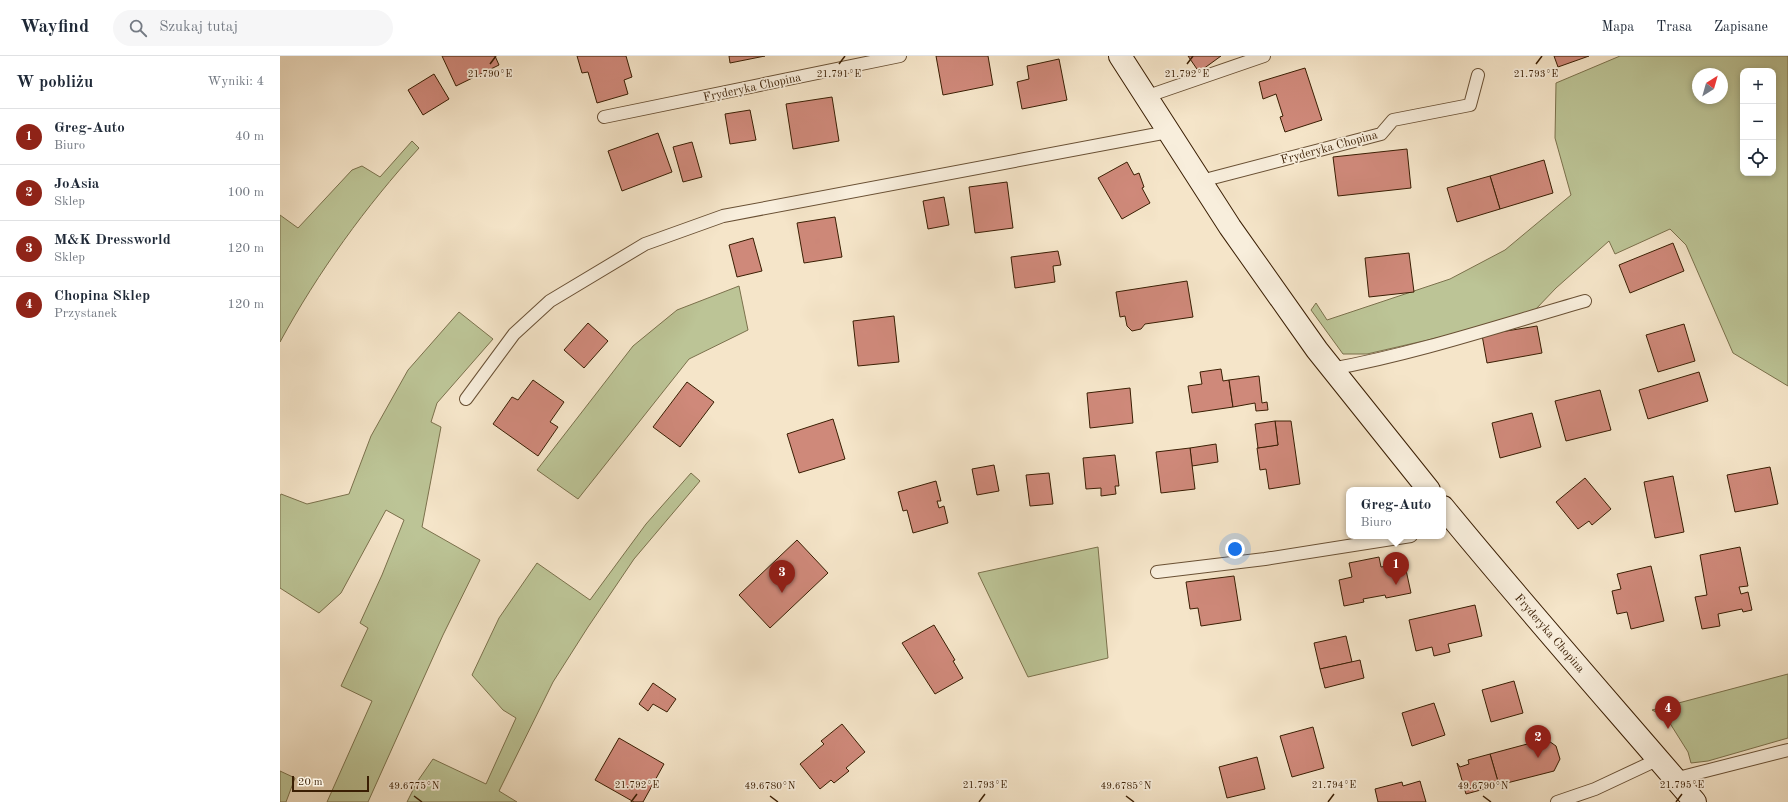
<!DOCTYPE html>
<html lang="pl">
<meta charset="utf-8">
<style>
:root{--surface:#fff;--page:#f6f6f7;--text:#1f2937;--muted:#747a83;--line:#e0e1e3;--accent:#8f2418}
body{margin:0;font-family:"Old Standard TT",serif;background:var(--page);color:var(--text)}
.controls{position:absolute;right:12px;top:12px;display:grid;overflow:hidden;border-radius:8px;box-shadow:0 2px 6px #0003}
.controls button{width:36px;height:36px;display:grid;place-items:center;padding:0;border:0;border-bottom:1px solid var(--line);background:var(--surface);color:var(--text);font:20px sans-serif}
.compass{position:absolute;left:1412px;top:12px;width:36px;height:36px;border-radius:50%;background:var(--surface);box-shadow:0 2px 6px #0003;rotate:37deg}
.scale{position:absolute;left:12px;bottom:10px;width:77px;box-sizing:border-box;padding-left:4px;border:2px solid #3a1e03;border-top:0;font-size:11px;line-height:14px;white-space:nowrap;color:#3a1e03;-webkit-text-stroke:3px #f8eedc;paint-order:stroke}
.you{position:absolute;left:955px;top:493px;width:14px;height:14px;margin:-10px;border:3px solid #fff;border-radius:50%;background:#1a73e8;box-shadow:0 0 0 6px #1a73e833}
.badge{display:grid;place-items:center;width:26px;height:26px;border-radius:50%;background:var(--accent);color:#fff;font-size:13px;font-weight:700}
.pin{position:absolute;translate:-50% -33px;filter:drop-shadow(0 1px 2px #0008)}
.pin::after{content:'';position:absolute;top:21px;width:14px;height:12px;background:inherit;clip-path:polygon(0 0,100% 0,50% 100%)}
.popup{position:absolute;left:1066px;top:431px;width:100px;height:52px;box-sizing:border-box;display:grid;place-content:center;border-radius:8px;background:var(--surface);filter:drop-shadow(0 1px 3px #0005);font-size:13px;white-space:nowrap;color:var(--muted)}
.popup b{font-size:15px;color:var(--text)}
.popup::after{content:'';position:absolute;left:50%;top:100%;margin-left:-8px;border:8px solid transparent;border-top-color:var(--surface)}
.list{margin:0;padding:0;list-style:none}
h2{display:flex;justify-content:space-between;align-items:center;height:52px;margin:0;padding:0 16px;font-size:17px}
h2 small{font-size:13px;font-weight:400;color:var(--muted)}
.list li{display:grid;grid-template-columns:26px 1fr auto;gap:12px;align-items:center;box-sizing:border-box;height:56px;padding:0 16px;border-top:1px solid var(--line)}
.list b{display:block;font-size:15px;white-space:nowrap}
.list p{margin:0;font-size:13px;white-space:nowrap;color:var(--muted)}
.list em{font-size:13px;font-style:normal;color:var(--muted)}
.icon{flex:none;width:22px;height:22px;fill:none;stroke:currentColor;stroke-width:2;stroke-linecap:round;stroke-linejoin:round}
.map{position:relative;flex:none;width:1508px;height:746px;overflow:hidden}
header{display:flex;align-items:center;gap:24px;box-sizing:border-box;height:56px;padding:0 20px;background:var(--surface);border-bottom:1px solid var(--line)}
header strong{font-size:19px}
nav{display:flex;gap:22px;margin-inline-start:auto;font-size:14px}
.search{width:280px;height:36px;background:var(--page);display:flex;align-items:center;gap:10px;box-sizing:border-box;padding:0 14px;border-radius:22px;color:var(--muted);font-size:15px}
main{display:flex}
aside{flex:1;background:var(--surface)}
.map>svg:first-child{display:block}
.green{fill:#bcc496;stroke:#7b714c;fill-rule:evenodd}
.building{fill:#cf897a;stroke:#3a1e03}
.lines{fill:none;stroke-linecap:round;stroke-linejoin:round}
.lane-casing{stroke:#695034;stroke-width:14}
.secondary-casing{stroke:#3a1e03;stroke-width:24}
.lane{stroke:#f8eedc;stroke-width:12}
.secondary{stroke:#f8eedc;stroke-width:22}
.ticks{fill:none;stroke:#3a1e03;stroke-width:1.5}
.labels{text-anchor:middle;stroke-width:3.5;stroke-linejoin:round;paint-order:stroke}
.street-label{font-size:12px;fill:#3a1e03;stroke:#f8eedc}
.ticks-label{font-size:10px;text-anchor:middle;fill:#3a1e03;stroke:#f8eedc;stroke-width:3.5;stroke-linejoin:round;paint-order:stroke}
</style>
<header>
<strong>Wayfind</strong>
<div class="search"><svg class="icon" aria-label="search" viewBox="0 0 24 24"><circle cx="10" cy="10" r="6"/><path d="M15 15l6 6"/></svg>Szukaj tutaj</div>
<nav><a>Mapa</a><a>Trasa</a><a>Zapisane</a></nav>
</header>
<main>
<aside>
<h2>W pobliżu<small>Wyniki: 4</small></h2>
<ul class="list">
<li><span class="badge">1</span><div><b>Greg-Auto</b><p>Biuro</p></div><em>40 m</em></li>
<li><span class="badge">2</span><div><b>JoAsia</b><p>Sklep</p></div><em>100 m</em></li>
<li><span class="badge">3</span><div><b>M&amp;K Dressworld</b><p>Sklep</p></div><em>120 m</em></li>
<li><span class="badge">4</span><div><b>Chopina Sklep</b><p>Przystanek</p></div><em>120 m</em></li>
</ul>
</aside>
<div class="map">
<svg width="1508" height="746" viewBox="0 0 1508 746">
<rect width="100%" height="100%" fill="#f5e5c9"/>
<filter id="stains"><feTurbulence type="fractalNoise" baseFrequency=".005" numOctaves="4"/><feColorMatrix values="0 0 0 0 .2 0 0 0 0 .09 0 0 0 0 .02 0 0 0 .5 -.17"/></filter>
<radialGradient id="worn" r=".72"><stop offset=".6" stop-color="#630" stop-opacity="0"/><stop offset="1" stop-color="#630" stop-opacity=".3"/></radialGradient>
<!-- green -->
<g class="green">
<path d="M1340 0H1508V330L1453 297 1406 189 1390 173 1335 198 1329 185 1276 232 1255 254 1195 273 1087 298H1063L1031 254 1036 247 1047 264 1170 223 1225 194 1291 139 1275 82 1276 27ZM1463 15H1493V117H1463ZM1418 18H1442V42H1418Z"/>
<path d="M132 85 139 92C86 150 38 216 0 286V159L18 172 72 114 82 110 100 121Z"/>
<path d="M459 230 468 274 409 303 298 443 257 414 353 290 397 254Z"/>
<path d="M179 256 213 283 157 347 151 366 161 371 142 471 200 504 163 579 88 746H47L92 645 61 630 88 572 80 567 102 519 124 464 106 454 61 537 39 557 0 532V440L1 438 27 448 69 438 91 380 128 314Z"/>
<path d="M411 417 420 425 354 503 308 571 273 626 219 735 237 746H127L137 726 153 703 206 728 236 662 223 654 192 619 219 562 257 507 310 544 366 468Z"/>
<path d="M818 491 828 602 748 621 698 517Z"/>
<path d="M1508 618V682L1428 705 1411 707 1408 696 1386 661 1372 654Z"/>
<path d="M0 715 15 722 6 746H0Z"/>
</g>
<!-- building -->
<g class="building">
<path d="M162 0H215L219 9 176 30Z"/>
<path d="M297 0H346L352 21 344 24 348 38 317 47 308 16 302 17Z"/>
<path d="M449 0H485L450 7Z"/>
<path d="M656 0H708L713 29 663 39Z"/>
<path d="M908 0H941L919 16Z"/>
<path d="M1274 0H1309L1278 11Z"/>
<path d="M779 3 787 44 742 53 737 26 749 23 747 10Z"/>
<path d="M1025 12 1042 64 1005 76 1000 61 1003 60 996 38 983 43 979 26Z"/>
<path d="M154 18 169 43 143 59 128 34Z"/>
<path d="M552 41 559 85 513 93 506 48Z"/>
<path d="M470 54 476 84 450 88 445 58Z"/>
<path d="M378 77 392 116 342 135 328 95Z"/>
<path d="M412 86 422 121 403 126 393 91Z"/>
<path d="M1127 93 1131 132 1058 140 1053 101Z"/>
<path d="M1264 104 1273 137 1220 153 1210 120Z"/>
<path d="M847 106 854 119 859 117 864 131 862 132 870 147 842 163 818 122Z"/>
<path d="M1210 120 1220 153 1177 166 1167 132Z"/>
<path d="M727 126 733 172 695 177 689 131Z"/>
<path d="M664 141 669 169 648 173 643 145Z"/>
<path d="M555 161 562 201 524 207 517 167Z"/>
<path d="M473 182 482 215 457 221 449 189Z"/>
<path d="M1393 187 1404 215 1350 237 1339 209Z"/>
<path d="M778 195 781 209 773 210 775 226 735 232 731 201Z"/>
<path d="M1129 197 1134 236 1089 241 1085 202Z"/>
<path d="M907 225 913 261 865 268 861 273 852 275 847 270 845 260 840 261 836 236Z"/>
<path d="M614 260 619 306 578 310 573 265Z"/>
<path d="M308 267 328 285 304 312 284 294Z"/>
<path d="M1404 268 1415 305 1378 316 1366 279Z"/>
<path d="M1257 270 1262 297 1207 307 1202 279Z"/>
<path d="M941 313 943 325 949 324 953 351 912 357 908 330 922 328 920 316Z"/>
<path d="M1419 316 1428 345 1368 363 1359 334Z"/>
<path d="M979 320 982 347 987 346 988 354 976 355 975 347 953 351 949 324Z"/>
<path d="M253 324 284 346 270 366 278 371 258 400 213 368 232 341 238 344Z"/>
<path d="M407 326 434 346 400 391 373 371Z"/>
<path d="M850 332 853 367 810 372 807 337Z"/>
<path d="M1320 334 1331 374 1286 385 1275 345Z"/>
<path d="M1252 357 1261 391 1220 402 1212 367Z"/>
<path d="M553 363 565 403 519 417 507 378Z"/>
<path d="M995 365H1011L1020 428 989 433 986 413 980 414 977 392 998 389Z"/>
<path d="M995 365 998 389 978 392 975 368Z"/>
<path d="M936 388 938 406 912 410 910 392Z"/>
<path d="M910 392 915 433 881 437 876 396Z"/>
<path d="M835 399 839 430H835L836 438 821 440V432L806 433 803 402Z"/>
<path d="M714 409 719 435 697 439 692 413Z"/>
<path d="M1490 411 1498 448 1455 456 1447 419Z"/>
<path d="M769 417 773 448 750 450 746 419Z"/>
<path d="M1393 420 1404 476 1375 482 1364 426Z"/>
<path d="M1305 422 1331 453 1312 469 1309 465 1298 473 1276 446Z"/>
<path d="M656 425 661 445H657L659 452 664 450 668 467 633 477 627 454 623 455 618 436Z"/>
<path d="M517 484 548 517 490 572 459 539Z"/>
<path d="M1460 491 1468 530 1459 531 1461 538 1468 536 1472 554 1463 556 1462 553 1438 558 1440 570 1422 573 1415 541 1427 539 1420 499Z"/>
<path d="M1099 501 1101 511 1108 510 1109 518 1126 514 1131 537 1106 542 1105 539 1083 543 1084 546 1064 550 1059 524 1072 521 1069 507Z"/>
<path d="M1371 510 1384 565 1351 573 1347 556 1337 558 1332 535 1341 533 1337 518Z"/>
<path d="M954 520 961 564 921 570 918 552 910 553 906 526Z"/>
<path d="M1195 549 1202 580 1168 588 1170 596 1154 600 1152 591 1136 595 1129 564Z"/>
<path d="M654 569 675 604 673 605 683 622 655 638 622 587Z"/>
<path d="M1066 580 1072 606 1040 613 1034 587Z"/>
<path d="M1080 604 1084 622 1045 632 1040 613Z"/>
<path d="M1234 625 1243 657 1211 666 1202 634Z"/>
<path d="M373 627 396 643 387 656 373 648 368 655 359 648Z"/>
<path d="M1154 647 1165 679 1132 690 1122 657Z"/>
<path d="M562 668 585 696 566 712 569 715 554 727 551 724 540 733 520 708 544 688 541 685Z"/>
<path d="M1033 671 1044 712 1012 721 1000 680Z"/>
<path d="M339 682 384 708 363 746H354L315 724Z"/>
<path d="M1266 683 1276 690 1280 703 1274 715 1219 729 1210 698Z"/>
<path d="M1210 698 1219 729 1186 738 1177 707 1180 711 1189 708 1188 704Z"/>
<path d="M977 701 985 733 947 742 939 711Z"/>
<path d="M1140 725 1146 746H1098L1095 733 1122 726 1123 730Z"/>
</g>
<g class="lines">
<!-- lane casing -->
<g class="lane-casing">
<g id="lane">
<path d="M865 41 984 0"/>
<path d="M324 61 620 0"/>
<path d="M921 125 1101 78 1113 64 1190 49 1198 19"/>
<path d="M1051 313C1138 297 1221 269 1305 245"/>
<path d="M186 343 234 278 270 245 365 188 443 160 888 76"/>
<path d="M877 516 985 503 1131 480"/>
<path d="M1394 723 1508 694"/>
<path d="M1277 746 1315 733 1379 703"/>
</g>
</g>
<!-- secondary casing -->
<g class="secondary-casing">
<g id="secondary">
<path d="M840 0 950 171 1037 294 1149 434"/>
<path d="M1163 451C1245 551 1331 648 1415 746"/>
</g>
</g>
<!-- lane -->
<use href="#lane" class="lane"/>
<!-- secondary -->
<use href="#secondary" class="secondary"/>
</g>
<!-- ticks -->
<path class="ticks" d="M210 8 216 0M559 8 565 0M907 8 913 0M1256 8 1262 0M134 740 142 746M490 740 498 746M846 740 854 746M1203 740 1211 746M351 746 357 738M699 746 705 738M1048 746 1054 738M1396 746 1402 738"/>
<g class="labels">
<!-- street labels -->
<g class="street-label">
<text transform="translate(472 31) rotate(-12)" y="4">Fryderyka Chopina</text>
<text transform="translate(1049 91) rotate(-15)" y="4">Fryderyka Chopina</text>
<text transform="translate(1270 577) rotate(49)" y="4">Fryderyka Chopina</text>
</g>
</g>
<g class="ticks-label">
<text x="210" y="21">21.790°E</text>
<text x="559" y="21">21.791°E</text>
<text x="907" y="21">21.792°E</text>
<text x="1256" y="21">21.793°E</text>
<text x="357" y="732">21.792°E</text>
<text x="705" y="732">21.793°E</text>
<text x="1054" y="732">21.794°E</text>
<text x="1402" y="732">21.795°E</text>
<text x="134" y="733">49.6775°N</text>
<text x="490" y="733">49.6780°N</text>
<text x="846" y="733">49.6785°N</text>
<text x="1203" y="733">49.6790°N</text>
</g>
<rect width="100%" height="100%" filter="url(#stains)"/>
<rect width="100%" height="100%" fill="url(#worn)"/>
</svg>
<div class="controls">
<button>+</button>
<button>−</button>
<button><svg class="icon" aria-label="locate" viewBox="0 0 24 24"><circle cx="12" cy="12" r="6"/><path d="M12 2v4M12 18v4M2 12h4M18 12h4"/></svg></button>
</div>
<svg class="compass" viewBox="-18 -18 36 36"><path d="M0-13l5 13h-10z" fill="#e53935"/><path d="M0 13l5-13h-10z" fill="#747a83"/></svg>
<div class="scale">20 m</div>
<div class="you"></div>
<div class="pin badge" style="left:1116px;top:529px">1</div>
<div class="popup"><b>Greg-Auto</b>Biuro</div>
<div class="pin badge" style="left:1258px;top:702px">2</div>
<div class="pin badge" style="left:502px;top:537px">3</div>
<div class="pin badge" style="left:1388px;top:673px">4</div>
</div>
</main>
